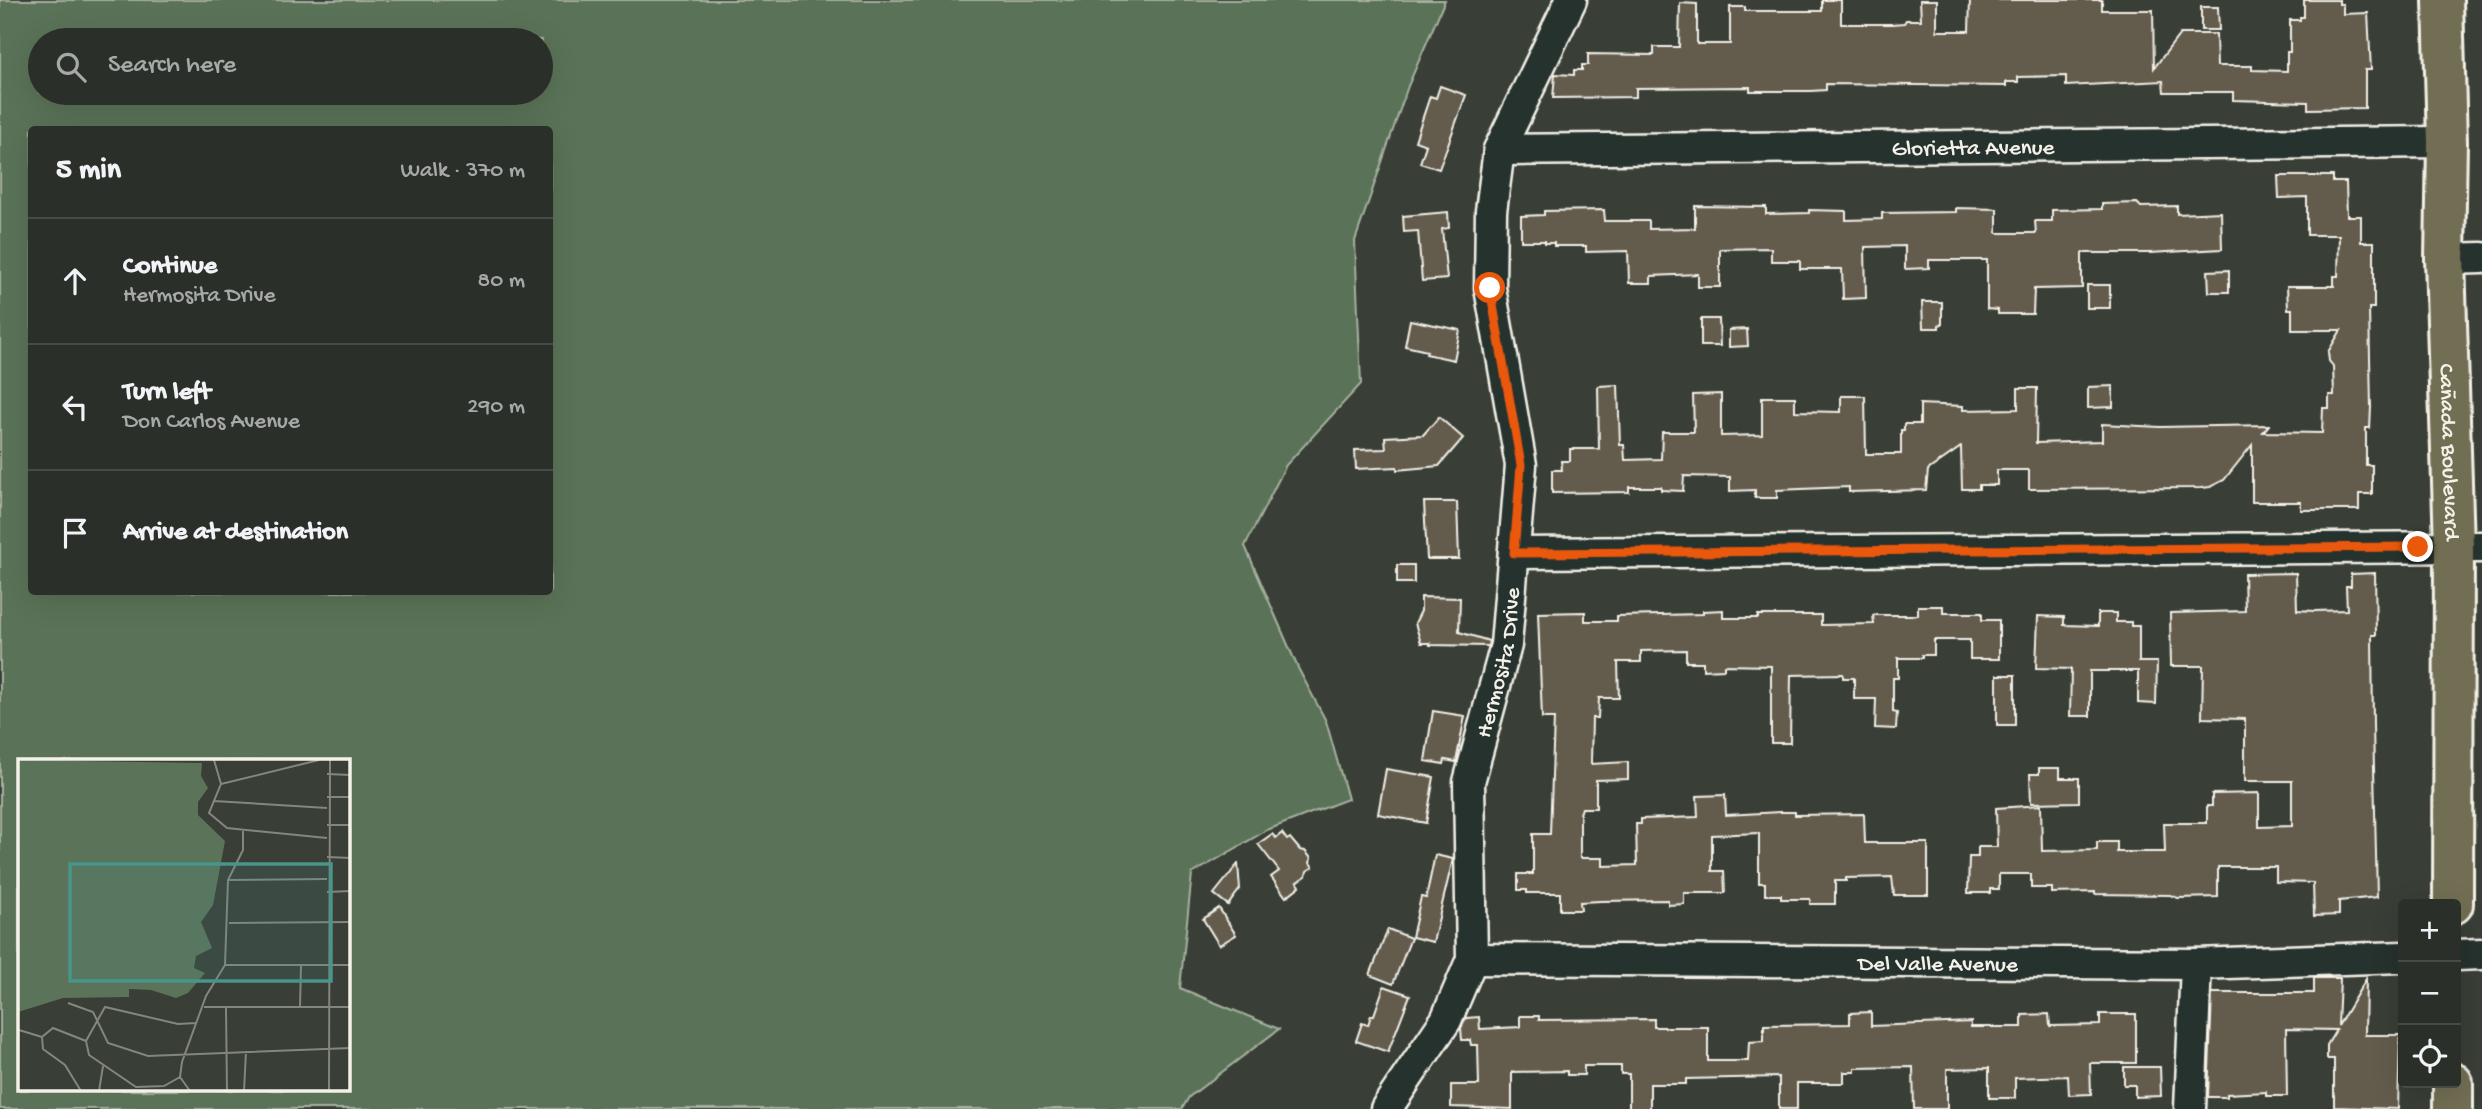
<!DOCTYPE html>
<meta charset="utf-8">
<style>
:root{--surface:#2b2f29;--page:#333731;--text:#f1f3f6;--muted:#a6a9a8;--line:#474a46}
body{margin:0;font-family:"Gochi Hand",sans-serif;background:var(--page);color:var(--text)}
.controls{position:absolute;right:21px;bottom:21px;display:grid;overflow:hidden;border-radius:7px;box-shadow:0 7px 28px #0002}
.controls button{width:63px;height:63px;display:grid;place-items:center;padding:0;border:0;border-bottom:2px solid var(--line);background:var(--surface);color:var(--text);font:35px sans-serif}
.stop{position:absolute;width:21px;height:21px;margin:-16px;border:5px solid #ea580c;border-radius:50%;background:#fff}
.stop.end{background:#ea580c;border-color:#fff;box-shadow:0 2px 7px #0008}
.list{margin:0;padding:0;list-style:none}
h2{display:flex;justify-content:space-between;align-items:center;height:91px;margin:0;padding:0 28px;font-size:30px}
h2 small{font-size:23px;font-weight:400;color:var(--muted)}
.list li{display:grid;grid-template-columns:46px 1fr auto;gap:21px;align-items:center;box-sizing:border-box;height:126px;padding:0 28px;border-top:2px solid var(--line)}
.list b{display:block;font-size:26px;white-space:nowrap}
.list p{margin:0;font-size:23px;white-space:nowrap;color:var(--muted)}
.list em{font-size:23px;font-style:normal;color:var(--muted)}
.icon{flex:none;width:38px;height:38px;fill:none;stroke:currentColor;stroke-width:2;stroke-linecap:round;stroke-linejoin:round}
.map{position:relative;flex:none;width:2482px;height:1109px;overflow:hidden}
.search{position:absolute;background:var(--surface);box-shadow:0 7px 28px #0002;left:28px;top:28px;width:525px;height:77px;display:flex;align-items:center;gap:18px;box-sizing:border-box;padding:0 24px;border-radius:38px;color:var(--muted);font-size:26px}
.panel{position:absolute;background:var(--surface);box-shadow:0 7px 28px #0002;left:28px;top:126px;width:525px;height:469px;border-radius:7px}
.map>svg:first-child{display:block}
.green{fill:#5a7359;stroke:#a7b2a0;stroke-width:2;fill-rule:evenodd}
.building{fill:#645c4d;stroke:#f4f1e8;stroke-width:2}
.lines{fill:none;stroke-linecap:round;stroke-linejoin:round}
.minor-casing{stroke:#f4f1e8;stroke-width:35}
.major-casing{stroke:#f4f1e8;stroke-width:44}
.minor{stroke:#26332d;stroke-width:30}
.major{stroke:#726e52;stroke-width:38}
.route{stroke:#ea580c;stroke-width:9}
.labels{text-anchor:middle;stroke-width:5;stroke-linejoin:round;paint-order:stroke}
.street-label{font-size:23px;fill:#f4f1e8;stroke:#26332d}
.inset-road{fill:none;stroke:#84867e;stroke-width:2}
.view{fill:#48958c;fill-opacity:0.15;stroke:#48958c;stroke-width:3.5}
.inset-edge{fill:none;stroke:#f4f1e8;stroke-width:3.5}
</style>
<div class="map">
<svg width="2482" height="1109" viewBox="0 0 2482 1109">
<rect width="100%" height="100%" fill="#393f37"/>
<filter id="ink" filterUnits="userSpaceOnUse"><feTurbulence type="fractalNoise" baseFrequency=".0143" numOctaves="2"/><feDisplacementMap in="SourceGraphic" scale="14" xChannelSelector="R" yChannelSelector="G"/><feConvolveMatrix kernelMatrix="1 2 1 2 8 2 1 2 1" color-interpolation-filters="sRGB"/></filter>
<g filter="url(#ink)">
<!-- green -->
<path class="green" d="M0 0H1445L1408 86 1355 241 1361 384 1286 465 1245 546 1298 668 1326 721 1348 799 1267 830 1192 874 1180 988 1279 1029 1189 1097 1182 1109H0ZM40 40H541V93H40ZM32 130H550V592H32ZM19 761H348V1090H19Z"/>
<!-- building -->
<g class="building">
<path d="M1822 0H1841V24H1892L1904 23 1906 20H1921L1920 0H1937V31H1969L1970 0H2102V10H2153L2154 68 2180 34H2216L2217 66H2252V70L2287 71V52H2290V20H2300V17H2304V0H2339V4H2343V14L2368 13 2371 70H2365V108L2308 109V102L2233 100V92H2164L2163 81 2066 86V76L2018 77V82H2006V86L1826 84V90L1811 91H1750V87L1636 88V97L1553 98 1555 74 1574 75V70H1582V65H1588V54L1654 55V47H1679L1680 3 1697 4V44H1730V7H1745V11H1822Z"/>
<path d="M2201 7H2218L2219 30H2201Z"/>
<path d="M1440 86 1466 95 1439 169 1420 163 1426 145 1415 141 1430 96 1436 98Z"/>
<path d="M2278 176H2333V182H2346L2347 216H2361V242H2374V308H2369L2371 407 2370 428H2366V465H2372V494H2359V510H2301V502H2252V445L2224 480 2210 487 2202 488 2029 489V470H1997V485H1979V489H1962L1961 447 1928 470 1926 490 1849 492V487L1777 490V498H1755V490L1730 491V477L1684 476 1683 491 1661 490V487H1629V492L1552 493V470H1562L1561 461H1570V449H1599L1598 386 1618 385 1620 445H1624L1625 460 1661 459 1662 432H1694L1693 395 1721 394V436L1762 435V397H1795V411L1841 412V396H1865L1866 454H1901V430H1904V424H1920V404L1963 406V410L2018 409V388H2037L2036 443 2102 441V424L2160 427 2269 425 2263 432 2322 433 2323 408H2329V395H2334L2333 366 2329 361 2328 352 2341 330H2292V309H2288L2287 286H2334V276H2338L2339 235H2307V197L2279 198Z"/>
<path d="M2137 203 2141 207 2177 206V214L2221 212 2222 249 2149 253H2082V288L2034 289 2033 314H1998V310L1987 309V260H1929V268L1905 269V246L1865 247 1866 298 1843 299 1842 269H1800V261H1771V248L1720 249V287H1698V274L1651 276V283H1629L1628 251 1586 252V246H1554V243H1545V241H1521V216L1544 215V211L1604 210 1605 221H1649V229L1695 228V206L1766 207V214L1809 213V210L1846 211V220L1882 219V213L1956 212V208L1997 209V233H2036L2035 221H2052V210L2102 209V204Z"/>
<path d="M1448 212 1449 228 1442 229 1447 279 1422 281 1418 231 1404 232 1403 216Z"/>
<path d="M2229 270V292H2209L2208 271Z"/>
<rect x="2087" y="285" width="23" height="23"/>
<path d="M1922 302H1942V324L1939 325V328H1923Z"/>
<path d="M1701 319H1719L1720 346H1701Z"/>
<path d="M1410 320 1460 330 1454 360 1426 354 1427 351 1405 346Z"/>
<path d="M1747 329 1748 346 1729 347V330Z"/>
<path d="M2113 386V407L2088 408V387Z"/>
<path d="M1439 417 1463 438 1439 466 1397 470V467L1356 469 1355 450 1386 449 1385 437 1423 435Z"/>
<path d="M1424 502H1457L1459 559H1427Z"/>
<rect x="1397" y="565" width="17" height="18"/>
<path d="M2296 573 2297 610 2315 611 2347 610 2346 586H2351V574L2375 573 2376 635H2372L2373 725 2377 897 2339 901V915L2314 916 2313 883 2276 882V867H2218V897L2178 898 2170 895 2095 894V892L2052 893V888H2031V874H1999V889H1990V893H1968L1969 857H1978V847H1997L1996 808 2041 805 2042 851 2097 850V842H2117V852H2165L2164 823H2207V806H2212V794L2259 793V827L2292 826V781H2245V719L2202 718 2203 666H2171L2170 613 2245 611 2244 574Z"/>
<path d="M1421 597 1460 598 1459 632 1489 641 1488 646 1430 645V643H1421L1415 623 1421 611Z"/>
<path d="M1918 606H1943V613H1982V620H1999V659H1970V640H1934V655H1922V658H1898V678H1893V712L1897 713 1896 729 1875 728 1876 699H1854V678H1843V674L1791 675 1790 743H1771V666L1724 665V669L1703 670V662H1686V650L1641 651V662H1618L1619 698H1599L1598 718H1592L1591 764 1628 762V779L1596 780V808H1582L1580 814V858H1603V866L1637 865 1636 824H1641V819L1698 817 1697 796 1725 795 1726 815 1780 812H1795V815L1864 814 1865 843H1928V895H1894L1892 877 1846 878V881H1835V904H1810V899H1781V895H1765V883H1759V833L1712 835V871H1724L1725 893H1684V904L1668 905V900L1601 901 1580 902 1581 910H1560V893H1527V890H1518V874H1533V834H1550L1554 718H1542L1538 613 1585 612V621H1617V616L1703 614V611L1723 610V618H1758V615H1821V625L1874 624 1873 615H1918Z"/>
<path d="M2098 613H2116V622H2131V626H2139V662H2157L2156 704 2138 703V671H2090V716H2070L2071 669 2036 668 2038 616 2064 617V625L2098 626Z"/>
<rect x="1997" y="675" width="18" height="50"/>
<path d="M1433 711 1465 716 1456 762 1445 760 1444 764 1425 761Z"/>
<path d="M2039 768H2060V778H2079V802L2031 803 2030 774H2039Z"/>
<path d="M1386 769 1434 777 1426 823 1378 814Z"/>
<path d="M1282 833 1287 840 1290 838 1300 850 1305 851 1311 858 1310 863 1313 867 1307 871 1306 876 1297 882 1300 886 1286 897 1271 877 1279 871 1258 844 1272 834 1276 838Z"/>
<path d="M1435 855 1453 859 1433 942 1412 937 1421 897 1426 898Z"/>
<path d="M1238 864 1240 889 1228 905 1214 894Z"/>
<path d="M1219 908 1236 935 1219 945 1203 919Z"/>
<path d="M1388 929 1411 938 1393 984 1370 975Z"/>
<path d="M2314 978H2340L2338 1026 2366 979 2365 1035H2400L2398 1109 2334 1107V1059H2327V1045L2336 1030 2286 1029 2287 1096H2266V1092L2227 1094V1097H2208L2212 993H2314Z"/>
<path d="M1384 986 1410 995 1388 1052 1356 1041 1362 1023 1368 1025 1371 1015H1374Z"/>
<path d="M1871 1012V1026L1971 1022V1027H2022V1015L2049 1014 2050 1026 2100 1025V1014H2136V1063H2090L2091 1094 2069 1095 2068 1076 2015 1078V1098H1989V1068L1947 1069V1109H1914L1913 1067 1855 1068V1072H1844V1083H1797V1109H1779V1077L1686 1079V1084H1650V1109H1629V1074H1621V1066H1584V1075H1567V1071L1512 1072V1109L1451 1107V1085H1479L1478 1045H1471L1470 1040H1462L1461 1028 1466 1018 1479 1017 1480 1029 1520 1027V1016H1539V1020L1654 1019V1027H1708V1061H1748L1749 1042 1764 1041V1025L1850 1024V1013Z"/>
<path d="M2124 1067H2160L2161 1096 2135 1097V1085H2124Z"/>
</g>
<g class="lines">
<!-- minor casing -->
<g class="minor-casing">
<g id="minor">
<path id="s1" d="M1499 150 2447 142"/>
<path d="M2445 259 2482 258"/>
<path d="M1514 553 2482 547"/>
<path d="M2456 955 2482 954"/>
<path id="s2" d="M1472 959 2196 964 2403 957"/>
<path id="s3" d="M1386 1109 1446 1020 1472 959 1469 782 1506 645 1521 465 1490 288 1491 211 1499 150 1571 0"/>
<path d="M2190 1109 2196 964"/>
</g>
</g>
<!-- major casing -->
<g class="major-casing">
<g id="major">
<path id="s4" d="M2443 0 2447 142 2445 259 2454 546 2453 904"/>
<path d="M2453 1083V1109"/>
</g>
</g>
<!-- minor -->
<use href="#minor" class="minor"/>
<!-- major -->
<use href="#major" class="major"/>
</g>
</g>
<g class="lines" filter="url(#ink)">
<!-- route -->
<path class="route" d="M1490 288 1521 465 1514 553 2418 547"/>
</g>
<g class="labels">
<!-- street labels -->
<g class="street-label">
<text dy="8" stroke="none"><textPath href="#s1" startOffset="474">Glorietta Avenue</textPath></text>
<text dy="8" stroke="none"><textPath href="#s4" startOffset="452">Cañada Boulevard</textPath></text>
<text dy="8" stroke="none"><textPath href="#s3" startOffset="474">Hermosita Drive</textPath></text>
<text dy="8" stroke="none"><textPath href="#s2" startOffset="466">Del Valle Avenue</textPath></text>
</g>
</g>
<!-- overview -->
<g transform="translate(18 759)">
<rect width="332" height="332" fill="#393f37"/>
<path d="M0 1 184 4 183 17 190 29 180 43V56L207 82 195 146 183 163 194 189 178 197 176 209 187 214 170 234 158 239 133 231 111 230V238L45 239 0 253Z" fill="#5a7359"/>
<path class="inset-road" d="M196 1 203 25 191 54 209 69 309 79M309 15 333 16M203 25 301 1M309 38H333M196 42 309 49M309 66H333M309 98 333 99M210 121 309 120M309 133 333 132M211 164 333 163M207 206H333M50 244 75 253 90 284 130 297 333 289M186 248H333M282 248 283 207M208 249 209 332M1 271 24 278M162 318 146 327 118 328 71 296 68 282 87 248 160 265 178 264M63 332 47 306 25 290 24 278 35 269 68 282M81 332 85 307M172 332 162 318 164 303 188 237 207 206 210 121 225 91V72M226 332 228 292M311 332 312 1"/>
<path class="view" d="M52 105H313V222H52Z"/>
<rect width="332" height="332" class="inset-edge"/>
</g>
</svg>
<div class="controls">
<button>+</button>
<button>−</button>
<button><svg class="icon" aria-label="locate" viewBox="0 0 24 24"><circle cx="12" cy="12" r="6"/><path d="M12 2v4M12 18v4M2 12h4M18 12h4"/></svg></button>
</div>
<div class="stop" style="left:1490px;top:288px"></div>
<div class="stop end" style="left:2418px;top:547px"></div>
<div class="search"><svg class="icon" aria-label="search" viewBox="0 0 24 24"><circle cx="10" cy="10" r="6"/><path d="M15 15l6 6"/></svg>Search here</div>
<section class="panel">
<h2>5 min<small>Walk · 370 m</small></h2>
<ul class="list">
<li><svg class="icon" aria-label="ahead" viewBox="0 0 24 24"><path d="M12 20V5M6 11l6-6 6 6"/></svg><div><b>Continue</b><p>Hermosita Drive</p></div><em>80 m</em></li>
<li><svg class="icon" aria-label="left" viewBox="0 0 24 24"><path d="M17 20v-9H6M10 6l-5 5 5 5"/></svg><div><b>Turn left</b><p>Don Carlos Avenue</p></div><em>290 m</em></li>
<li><svg class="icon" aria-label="arrive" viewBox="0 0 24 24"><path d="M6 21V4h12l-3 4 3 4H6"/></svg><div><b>Arrive at destination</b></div></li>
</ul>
</section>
</div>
